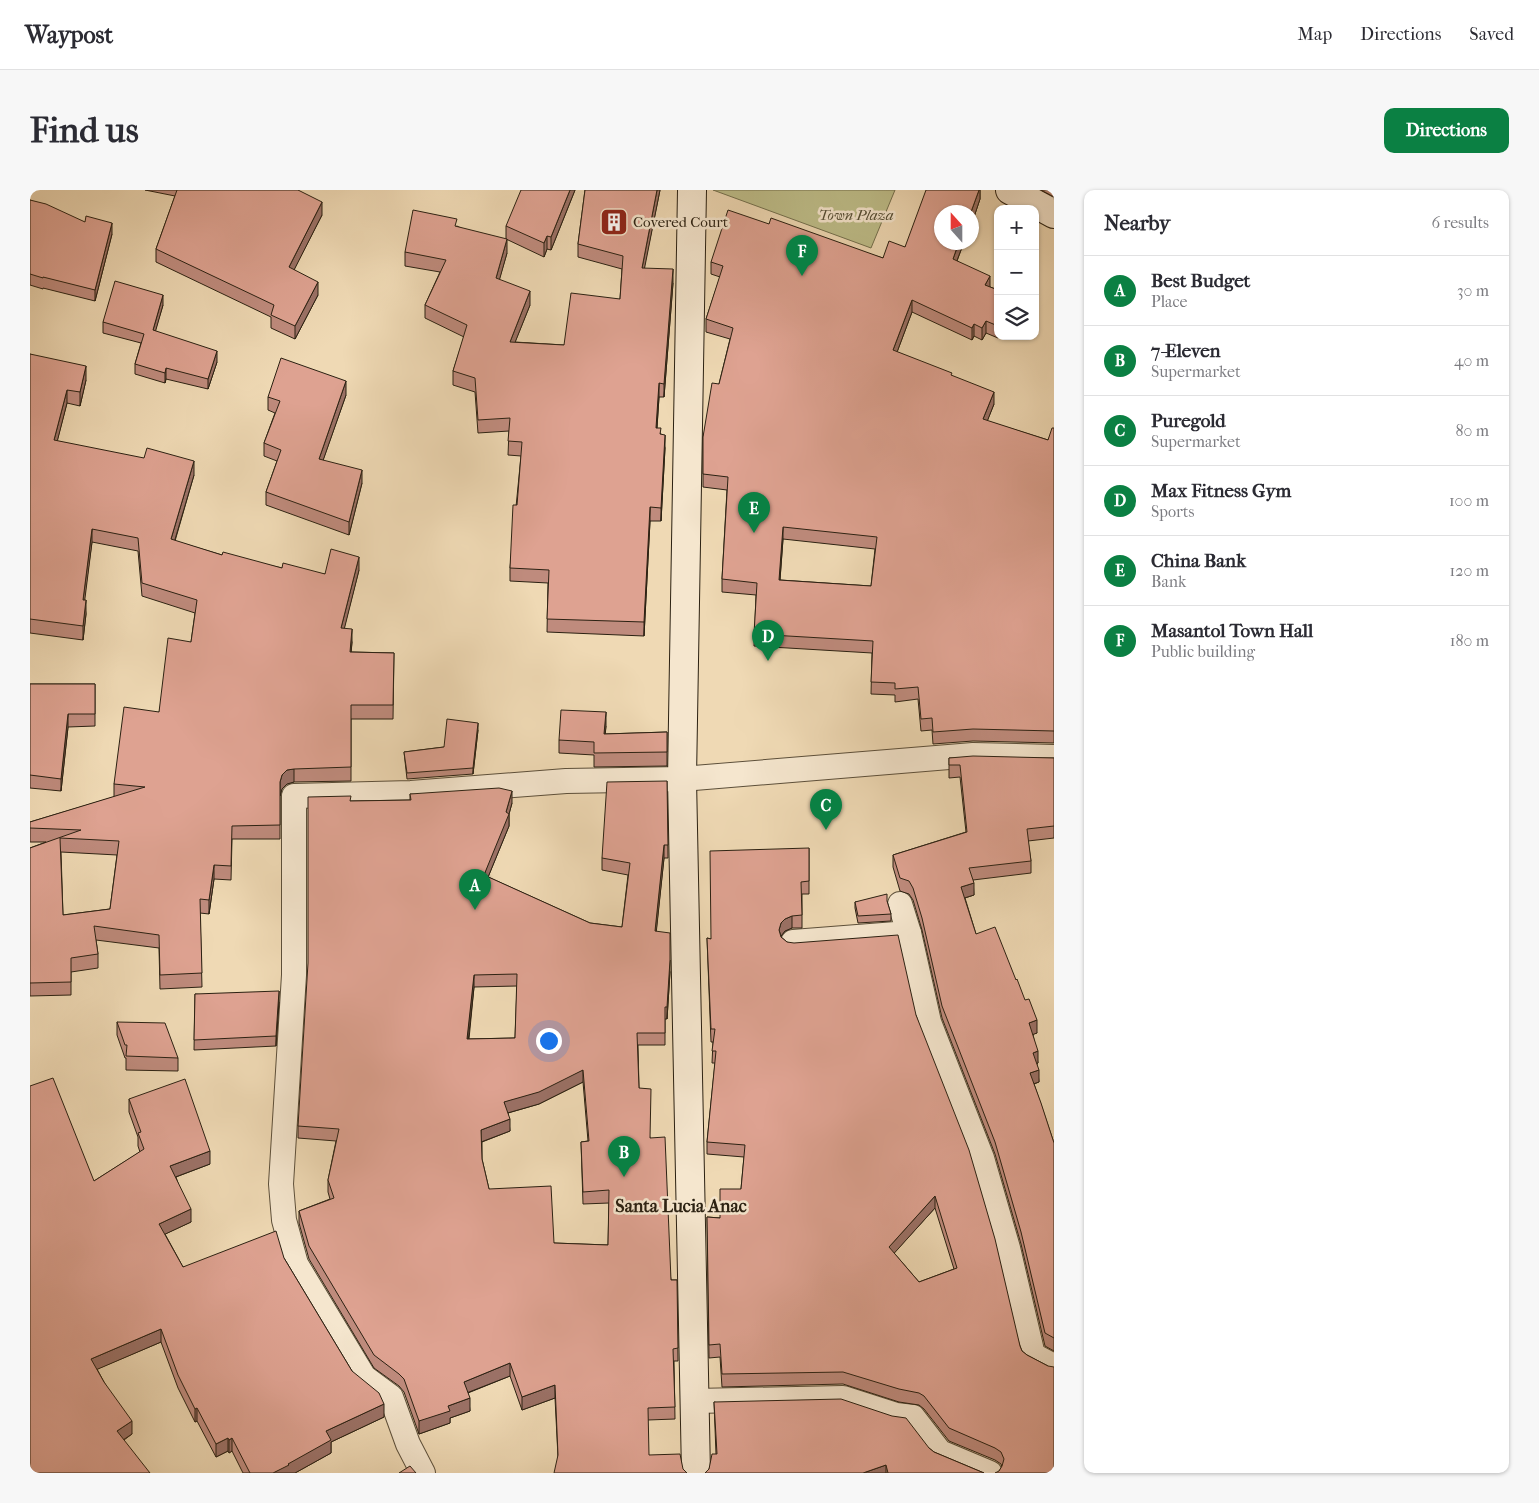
<!DOCTYPE html>
<meta charset="utf-8">
<style>
:root{--surface:#fff;--page:#f7f7f7;--text:#2b2b33;--muted:#7c7c81;--line:#e1e1e2;--accent:#0b8043}
body{margin:0;font-family:"IM FELL French Canon",serif;background:var(--page);color:var(--text)}
.controls{position:absolute;right:15px;top:15px;display:grid;overflow:hidden;border-radius:10px;box-shadow:0 1px 4px #0004}
.controls button{width:45px;height:45px;display:grid;place-items:center;padding:0;border:0;border-bottom:1px solid var(--line);background:var(--surface);color:var(--text);font:25px sans-serif}
.compass{position:absolute;left:904px;top:15px;width:45px;height:45px;border-radius:50%;background:var(--surface);box-shadow:0 1px 4px #0004;rotate:339deg}
.you{position:absolute;left:518px;top:850px;width:18px;height:18px;margin:-12px;border:4px solid #fff;border-radius:50%;background:#1a73e8;box-shadow:0 0 0 8px #1a73e833}
.badge{display:grid;place-items:center;width:32px;height:32px;border-radius:50%;background:var(--accent);color:#fff;font-size:16px;font-weight:700}
.pin{position:absolute;translate:-50% -41px;filter:drop-shadow(0 1px 2px #0008)}
.pin::after{content:'';position:absolute;top:26px;width:18px;height:15px;background:inherit;clip-path:polygon(0 0,100% 0,50% 100%)}
.list{margin:0;padding:0;list-style:none}
h2{display:flex;justify-content:space-between;align-items:center;height:65px;margin:0;padding:0 20px;font-size:21px}
h2 small{font-size:16px;font-weight:400;color:var(--muted)}
.list li{display:grid;grid-template-columns:32px 1fr auto;gap:15px;align-items:center;box-sizing:border-box;height:70px;padding:0 20px;border-top:1px solid var(--line)}
.list b{display:block;font-size:19px;white-space:nowrap}
.list p{margin:0;font-size:16px;white-space:nowrap;color:var(--muted)}
.list em{font-size:16px;font-style:normal;color:var(--muted)}
.icon{flex:none;width:28px;height:28px;fill:none;stroke:currentColor;stroke-width:2;stroke-linecap:round;stroke-linejoin:round}
.map{position:relative;flex:none;width:1024px;height:1283px;overflow:hidden;border-radius:10px}
header{display:flex;align-items:center;gap:30px;box-sizing:border-box;height:70px;padding:0 25px;background:var(--surface);border-bottom:1px solid var(--line)}
header strong{font-size:24px}
nav{display:flex;gap:28px;margin-inline-start:auto;font-size:18px}
.intro{display:flex;align-items:center;justify-content:space-between;box-sizing:border-box;height:120px;padding:0 30px}
h1{margin:0;font-size:35px}
.button{padding:12px 22px;border-radius:10px;background:var(--accent);color:#fff;font-size:18px;font-weight:700}
main{display:flex;gap:30px;padding:0 30px}
aside{flex:1;background:var(--surface);border-radius:10px;box-shadow:0 1px 4px #0004}
.map>svg:first-child{display:block}
.green{fill:#bebe8a;stroke:#74704e}
.lines{fill:none;stroke-linecap:round;stroke-linejoin:round}
.street-casing{stroke:#5c4f3a;stroke-width:26}
.secondary-casing{stroke:#2b2112;stroke-width:30}
.street{stroke:#f5e6ce;stroke-width:24}
.secondary{stroke:#f5e6ce;stroke-width:28}
.wall{fill:#bf8b7d;stroke:#2b2112;fill-rule:evenodd}
.shaded-wall{fill:#9b7166;stroke:#2b2112}
.building{fill:#dea291;stroke:#2b2112;fill-rule:evenodd}
.labels{text-anchor:middle;stroke-width:5;stroke-linejoin:round;paint-order:stroke}
.park-label{font-size:15px;font-style:italic;fill:#575036;stroke:#f5e6ce}
.poi-label{font-size:15px;fill:#2b2112;stroke:#f5e6ce;text-anchor:start}
.quarter-label{font-size:18px;font-weight:bold;fill:#2b2112;stroke:#f5e6ce}
</style>
<header>
<strong>Waypost</strong>
<nav><a>Map</a><a>Directions</a><a>Saved</a></nav>
</header>
<div class="intro"><h1>Find us</h1><a class="button">Directions</a></div>
<main>
<div class="map">
<svg width="1024" height="1283" viewBox="0 0 1024 1283">
<rect width="100%" height="100%" fill="#efd9b4"/>
<filter id="stains"><feTurbulence type="fractalNoise" baseFrequency=".004" numOctaves="4"/><feColorMatrix values="0 0 0 0 .2 0 0 0 0 .09 0 0 0 0 .02 0 0 0 .5 -.17"/></filter>
<radialGradient id="worn" r=".72"><stop offset=".6" stop-color="#630" stop-opacity="0"/><stop offset="1" stop-color="#630" stop-opacity=".3"/></radialGradient>
<!-- green -->
<path class="green" d="M683 0H865L841 58Z"/>
<g class="lines">
<!-- street casing -->
<g class="street-casing">
<g id="street">
<path d="M870 714 879 743 899 832 952 968 978 1058 1003 1165 1024 1176"/>
<path d="M763 752 879 743"/>
<path d="M665 1211 813 1208 866 1225 883 1227 910 1262 960 1283"/>
<path d="M393 1283 378 1254 361 1207 334 1187 266 1074 254 1030 251 994 264 785V606L381 603 536 591 652 589 943 565 1024 567"/>
</g>
</g>
<!-- secondary casing -->
<g class="secondary-casing">
<g id="secondary">
<path d="M662 0 652 589 666 1283"/>
<path d="M980 0 1024 24"/>
</g>
</g>
<!-- street -->
<use href="#street" class="street"/>
<!-- secondary -->
<use href="#secondary" class="secondary"/>
</g>
<!-- wall -->
<g class="wall">
<path d="M115 0H268L292 25 264 79 288 105 265 149 241 138V127L126 72V59L145 6Z"/>
<path d="M545 0 521 60 517 59 514 67 476 49V36Z"/>
<path d="M555 0H630L614 78 643 93 634 207H629L627 238 631 244 635 258 631 331H620L614 446 517 442 518 393 480 391V378L491 266 478 265 479 241 448 243 445 202 423 195V181L434 147 395 128V115L410 82 375 76V62L427 36 477 63 469 90 500 115 485 152 534 155 590 109 592 79 548 67V54Z"/>
<path d="M949 0H950V9L942 33V22L934 52 927 71 960 97 968 100V146H969L968 148 956 143 952 150 944 146 942 150 882 122 867 162 922 186 964 214 957 231 1018 250 1024 238V553L943 551 903 554 902 540 891 541 888 509 865 512V505L841 504 842 463 724 456 726 405 692 402V389L697 300 673 297V247L689 194 700 149 676 142V129L690 87 681 84V72L739 34 853 68 875 57ZM753 349 845 359 841 396 750 390Z"/>
<path d="M1011 0H1024V7Z"/>
<path d="M0 10 82 44 65 111 13 98V99L0 95Z"/>
<path d="M133 115 125 141 187 172 178 199 136 189 135 193 105 184V174L111 153 73 143V132Z"/>
<path d="M0 164 56 190 50 216 37 213 27 251 164 285 145 351 192 365 252 378 295 384 329 380 314 438 322 452 321 462 364 463 363 529H321V591L264 592 257 594 252 599 250 606V649H202L201 690 184 689 179 724 170 723 172 797 130 799 129 758 66 750 68 764V778L41 782V805L0 806V658L16 652H0V632L84 607V594L129 522 161 452 165 423 112 406 108 361 62 352 54 410 56 424 53 450 0 443ZM31 662 87 665 80 719 33 725Z"/>
<path d="M316 205 293 270 332 293 319 345 236 315V302L247 271 234 266V253L245 223 238 220V207Z"/>
<path d="M0 494H65V536L38 537 31 601 0 598Z"/>
<path d="M576 536 575 544 637 542V576L564 577V565L529 563V550Z"/>
<path d="M448 540 443 584 377 589 374 562 414 557Z"/>
<path d="M919 568H1024V648L998 651 1001 671V683L943 690 944 705 935 708 946 744 1007 843 1003 844 1008 873 1007 874 1009 892 1004 894 1024 953V1161L1015 1156 991 1054 965 964 912 828 892 740 883 710 879 704 870 701 863 677V665L936 642 930 587 919 588Z"/>
<path d="M637 591 638 668H634L626 742 640 782 637 829H635V855H608L609 898 620 948 641 1090H647L648 1171H644L645 1229 618 1230 528 1267 525 1208 492 1220 480 1186 438 1203 440 1221 420 1228V1233L389 1244 374 1202 369 1196 344 1178 279 1069 269 1033V1021L300 1009 298 1002V990L306 951 268 948V936L320 611 380 610V604L482 613 479 624V636L458 687 560 733 592 737 598 685 572 680V668ZM487 796 485 848 439 849 444 797ZM553 892 558 951 551 952 553 1014 579 1013 578 1055 524 1053 459 999 452 969V952L480 941 478 923 509 914Z"/>
<path d="M779 658V704H772V738H762L755 741 751 746V747L757 752 886 825 990 1156 992 1161 997 1165 1018 1176 1024 1283 969 1281 972 1277 971 1274 965 1270 919 1251 894 1219 889 1215 869 1212 813 1194 692 1197 690 1167 679 1168 677 1027 690 1028 711 999 714 967 677 964V952L685 873H682L683 852H681L677 748 681 749ZM905 1018 924 1079 889 1092 864 1063Z"/>
<path d="M857 711 861 724V731L828 733 825 718V712Z"/>
<path d="M165 804 249 812 246 856 164 860Z"/>
<path d="M87 832 148 868V881L96 880V868H95L87 845Z"/>
<path d="M99 909 180 974 146 987 161 1032 135 1044 153 1077 254 1068 322 1181 354 1227 301 1252V1263L265 1283H213L202 1261 199 1263 198 1261 186 1267 167 1231 165 1232 148 1198 131 1152 67 1179 102 1244 94 1250 0 1283 64 991 110 962 108 956V947L99 922Z"/>
<path d="M684 1212 899 1258 904 1262 954 1283H675L679 1279 686 1264Z"/>
</g>
<!-- shaded-wall -->
<g class="shaded-wall">
<path d="M540 0H545L521 60V47Z"/>
<path d="M627 0H630L612 91V78Z"/>
<path d="M949 0H950V9L942 33V22H941Z"/>
<path d="M292 12V25L259 90V77Z"/>
<path d="M82 33V44L65 111V100Z"/>
<path d="M517 46V59L514 67V53Z"/>
<path d="M477 49V63L466 102V88Z"/>
<path d="M929 52H934L923 81V69Z"/>
<path d="M643 79V93L634 207V194Z"/>
<path d="M960 86V98L955 95Z"/>
<path d="M288 92V105L265 149V136Z"/>
<path d="M500 101V115L480 165V152Z"/>
<path d="M133 105V115L123 150V140Z"/>
<path d="M882 110V122L863 173V160Z"/>
<path d="M956 131V143L952 150V138Z"/>
<path d="M944 134V146L942 150V138Z"/>
<path d="M187 161V172L178 199V189Z"/>
<path d="M56 176V190L50 216V202Z"/>
<path d="M136 178V189L135 193V183Z"/>
<path d="M316 191V205L289 282V269Z"/>
<path d="M629 193V207L626 251V238Z"/>
<path d="M37 200V213L24 264V250Z"/>
<path d="M964 202V214L953 242V229Z"/>
<path d="M635 245V258L631 331V318Z"/>
<path d="M164 271V285L141 363V349Z"/>
<path d="M332 280V293L319 345V332Z"/>
<path d="M620 317V331L614 446V432Z"/>
<path d="M753 337V349L749 402V390Z"/>
<path d="M62 339V352L53 424V410Z"/>
<path d="M329 367V380L311 452V438Z"/>
<path d="M56 410V424L53 450V436Z"/>
<path d="M322 439V452L320 476V462Z"/>
<path d="M576 522V536L574 557V544Z"/>
<path d="M38 524V537L31 601V589Z"/>
<path d="M448 533V540L443 584V578Z"/>
<path d="M264 579V592L257 594 252 599 250 606V592L252 585 257 580Z"/>
<path d="M482 601V613L479 624V636L454 697V685L476 622Z"/>
<path d="M634 655V668L625 754V741Z"/>
<path d="M184 675V689L179 724V710Z"/>
<path d="M944 693V705L931 709V697Z"/>
<path d="M762 726V738L755 741 751 746 749 740 751 733 755 729Z"/>
<path d="M640 770V782L637 829V817Z"/>
<path d="M444 785V797L437 861V849Z"/>
<path d="M249 801V812L246 856V846Z"/>
<path d="M1007 830V843L999 846V833Z"/>
<path d="M1008 861V873L1003 875V863Z"/>
<path d="M553 880V892L509 914 474 924V912Z"/>
<path d="M1009 880V892L1000 895V883Z"/>
<path d="M480 929V941L451 952V940Z"/>
<path d="M180 961V974L140 989V976Z"/>
<path d="M905 1006V1018L859 1069V1057Z"/>
<path d="M161 1019V1032L129 1047V1034Z"/>
<path d="M131 1139V1152L61 1182V1169Z"/>
<path d="M480 1173V1186L434 1204V1192Z"/>
<path d="M525 1195V1208L492 1220V1207Z"/>
<path d="M440 1208V1221L420 1228V1233L389 1244V1231L418 1216Z"/>
<path d="M354 1214V1227L301 1252V1263L265 1283H243L258 1274 296 1241Z"/>
<path d="M167 1218V1231L165 1232V1219Z"/>
<path d="M102 1231V1244L87 1254V1241Z"/>
<path d="M198 1248V1261L186 1267V1254Z"/>
<path d="M202 1248V1261L199 1263V1250Z"/>
<path d="M856 1275V1283H833Z"/>
</g>
<!-- building -->
<g class="building">
<path d="M147 0H268L292 12 259 77 288 92 265 136 241 125 244 115 126 59Z"/>
<path d="M491 0H540L521 47 517 46 514 53 476 36Z"/>
<path d="M555 0H627L612 78 643 79 634 194 629 193 626 238H631L630 244 635 245 631 318 620 317 614 432 517 429 519 380 480 378 483 315H487L492 252 478 251 480 228 448 230 445 188 423 181 437 135 395 115 416 70 375 62 383 20 427 29 425 36 477 49 466 88 500 101 480 152 534 155 541 103 590 109 593 66 548 54Z"/>
<path d="M896 0H949L941 22H912V52H929L923 69 960 86 955 95 968 100V136L956 131 952 138 944 134 942 138 882 110 863 160 922 183 921 185 964 202 953 229 1018 250 1022 238H1024V541L943 539 903 542 902 528 891 529 888 497 865 499V493L841 492 843 451 724 444 727 393 692 389 698 287 673 284V247L682 193 689 194 703 138 676 129 693 76 681 72 698 20 739 34 741 28 853 68 859 51 875 57ZM753 337 847 347 841 396 749 390Z"/>
<path d="M0 10 16 14 55 32 56 26 82 33 65 100 13 87V88L0 84Z"/>
<path d="M85 91 133 105 123 140 187 161 178 189 136 178 135 183 105 174 114 144 73 132Z"/>
<path d="M0 164 56 176 50 202 37 200 24 250 114 268 117 258 164 271 141 349 192 365 193 362 252 378 253 373 295 384 301 359 329 367 311 438 322 439 320 462 364 463 363 515H321V577L264 579 257 580 252 585 250 592V635L202 636 201 676 184 675 179 710 170 709 172 783 130 785 129 745 64 736 68 764 41 768V792L0 793V658L51 640 0 638V632L115 597 84 594 94 517 129 522 138 448 161 452 167 410 112 393 108 348 62 339 53 410H56L53 436 0 429ZM30 648 89 651 80 719 33 725Z"/>
<path d="M251 168 316 191 289 269 332 280 319 332 236 302 251 260 234 253 250 211 238 207Z"/>
<path d="M0 494H65V524H38L31 589 0 585Z"/>
<path d="M531 520 576 522 574 544 637 542V562L564 563V552L529 550Z"/>
<path d="M417 529 448 533 443 578 377 583 374 562 414 557Z"/>
<path d="M943 566 1024 568V636L997 639 1001 671 939 678 944 693 931 697 946 744 965 737 986 790 987 789 995 810 999 809 1007 830 999 833 1008 861 1003 863 1009 880 1000 883 1011 913 1024 953V1148L1015 1143 991 1042 965 952 912 816 892 728 883 698 879 691 870 688 863 665 937 642 930 575H919V568Z"/>
<path d="M637 591 638 655H634L625 741 640 743V770L637 817H635V843H607L609 898 621 899 620 948 635 947 641 1090H647L648 1158 643 1159 645 1217 618 1218 619 1265 650 1264 653 1279 657 1283H524L528 1265 525 1195 492 1207 480 1173 434 1192 440 1208 418 1216 420 1221 389 1231 374 1189 369 1184 344 1165 279 1056 269 1021 304 1008 298 990 309 939 268 936 278 773V607L321 606 320 611 381 610 380 604 469 598 482 601 476 622 479 624 454 685 560 733 592 737 600 673 572 668 577 592ZM487 784 485 848 437 849 444 785ZM553 880 559 951 551 952 553 1002 579 1000 578 1055 524 1053 521 996 459 999 452 969 451 940 480 929 474 912 509 902Z"/>
<path d="M779 658V691L771 692 772 725 762 726 755 729 751 733 749 740 751 747 757 752 764 753 868 745 886 825 939 960 965 1049 990 1156 992 1161 997 1165 1018 1176 1024 1177V1283H965L969 1281 972 1276 974 1269 971 1262 965 1258 919 1238 894 1206 889 1203 869 1199 813 1182 692 1184 690 1154 679 1155 677 1027 690 1028V999H711L715 955 677 952 686 861H682L685 839H681L677 748 681 749 680 661ZM905 1006 927 1078 889 1092 859 1057Z"/>
<path d="M857 704V711L861 724 828 726 825 712Z"/>
<path d="M249 801 246 846 164 850 165 804Z"/>
<path d="M87 832 135 833 148 868 96 866 97 855H95Z"/>
<path d="M23 888 64 991 114 959 108 943 111 942 99 909 155 889 180 961 140 976 161 1019 129 1034 153 1077 246 1041 254 1068 322 1181 349 1203 354 1214 296 1241 301 1250 258 1274 259 1275 243 1283H220L202 1248 199 1250 198 1248 186 1254 167 1218 165 1219 148 1185 131 1139 61 1169 74 1192 102 1231 87 1241 120 1283H0V896Z"/>
<path d="M811 1209 862 1226 876 1228 899 1258 904 1262 954 1283H858L856 1275 833 1283H675L679 1279 682 1264H687L684 1212Z"/>
<path d="M380 1276 386 1283H369Z"/>
</g>
<!-- icons -->
<defs>
<g id="building-square" transform="scale(1.4375)"><rect x="-9" y="-9" width="18" height="18" rx="4" fill="#8f2418" stroke="#f5e6ce"/><path d="M-4-6H4V6H1V3H-1V6H-4ZM-2.5-4.3h1.7v1.8h-1.7ZM.8-4.3h1.7v1.8H.8ZM-2.5-1h1.7V.8h-1.7ZM.8-1h1.7V.8H.8Z" fill="#fff"/></g>
</defs>
<g fill-rule="evenodd">
<use href="#building-square" x="584" y="32"/>
</g>
<g class="labels">
<!-- park labels -->
<g class="park-label">
<text x="826" y="30">Town Plaza</text>
</g>
<!-- poi labels -->
<g class="poi-label">
<text x="603" y="37">Covered Court</text>
</g>
<!-- quarter labels -->
<g class="quarter-label">
<text x="651" y="1022">Santa Lucia Anac</text>
</g>
</g>
<rect width="100%" height="100%" filter="url(#stains)"/>
<rect width="100%" height="100%" fill="url(#worn)"/>
</svg>
<div class="controls">
<button>+</button>
<button>−</button>
<button><svg class="icon" aria-label="layers" viewBox="0 0 24 24"><path d="M12 4l9 5-9 5-9-5zM3 14l9 5 9-5"/></svg></button>
</div>
<svg class="compass" viewBox="-18 -18 36 36"><path d="M0-13l5 13h-10z" fill="#e53935"/><path d="M0 13l5-13h-10z" fill="#7c7c81"/></svg>
<div class="you"></div>
<div class="pin badge" style="left:445px;top:720px">A</div>
<div class="pin badge" style="left:594px;top:987px">B</div>
<div class="pin badge" style="left:796px;top:640px">C</div>
<div class="pin badge" style="left:738px;top:471px">D</div>
<div class="pin badge" style="left:724px;top:343px">E</div>
<div class="pin badge" style="left:772px;top:86px">F</div>
</div>
<aside>
<h2>Nearby<small>6 results</small></h2>
<ul class="list">
<li><span class="badge">A</span><div><b>Best Budget</b><p>Place</p></div><em>30 m</em></li>
<li><span class="badge">B</span><div><b>7-Eleven</b><p>Supermarket</p></div><em>40 m</em></li>
<li><span class="badge">C</span><div><b>Puregold</b><p>Supermarket</p></div><em>80 m</em></li>
<li><span class="badge">D</span><div><b>Max Fitness Gym</b><p>Sports</p></div><em>100 m</em></li>
<li><span class="badge">E</span><div><b>China Bank</b><p>Bank</p></div><em>120 m</em></li>
<li><span class="badge">F</span><div><b>Masantol Town Hall</b><p>Public building</p></div><em>180 m</em></li>
</ul>
</aside>
</main>
